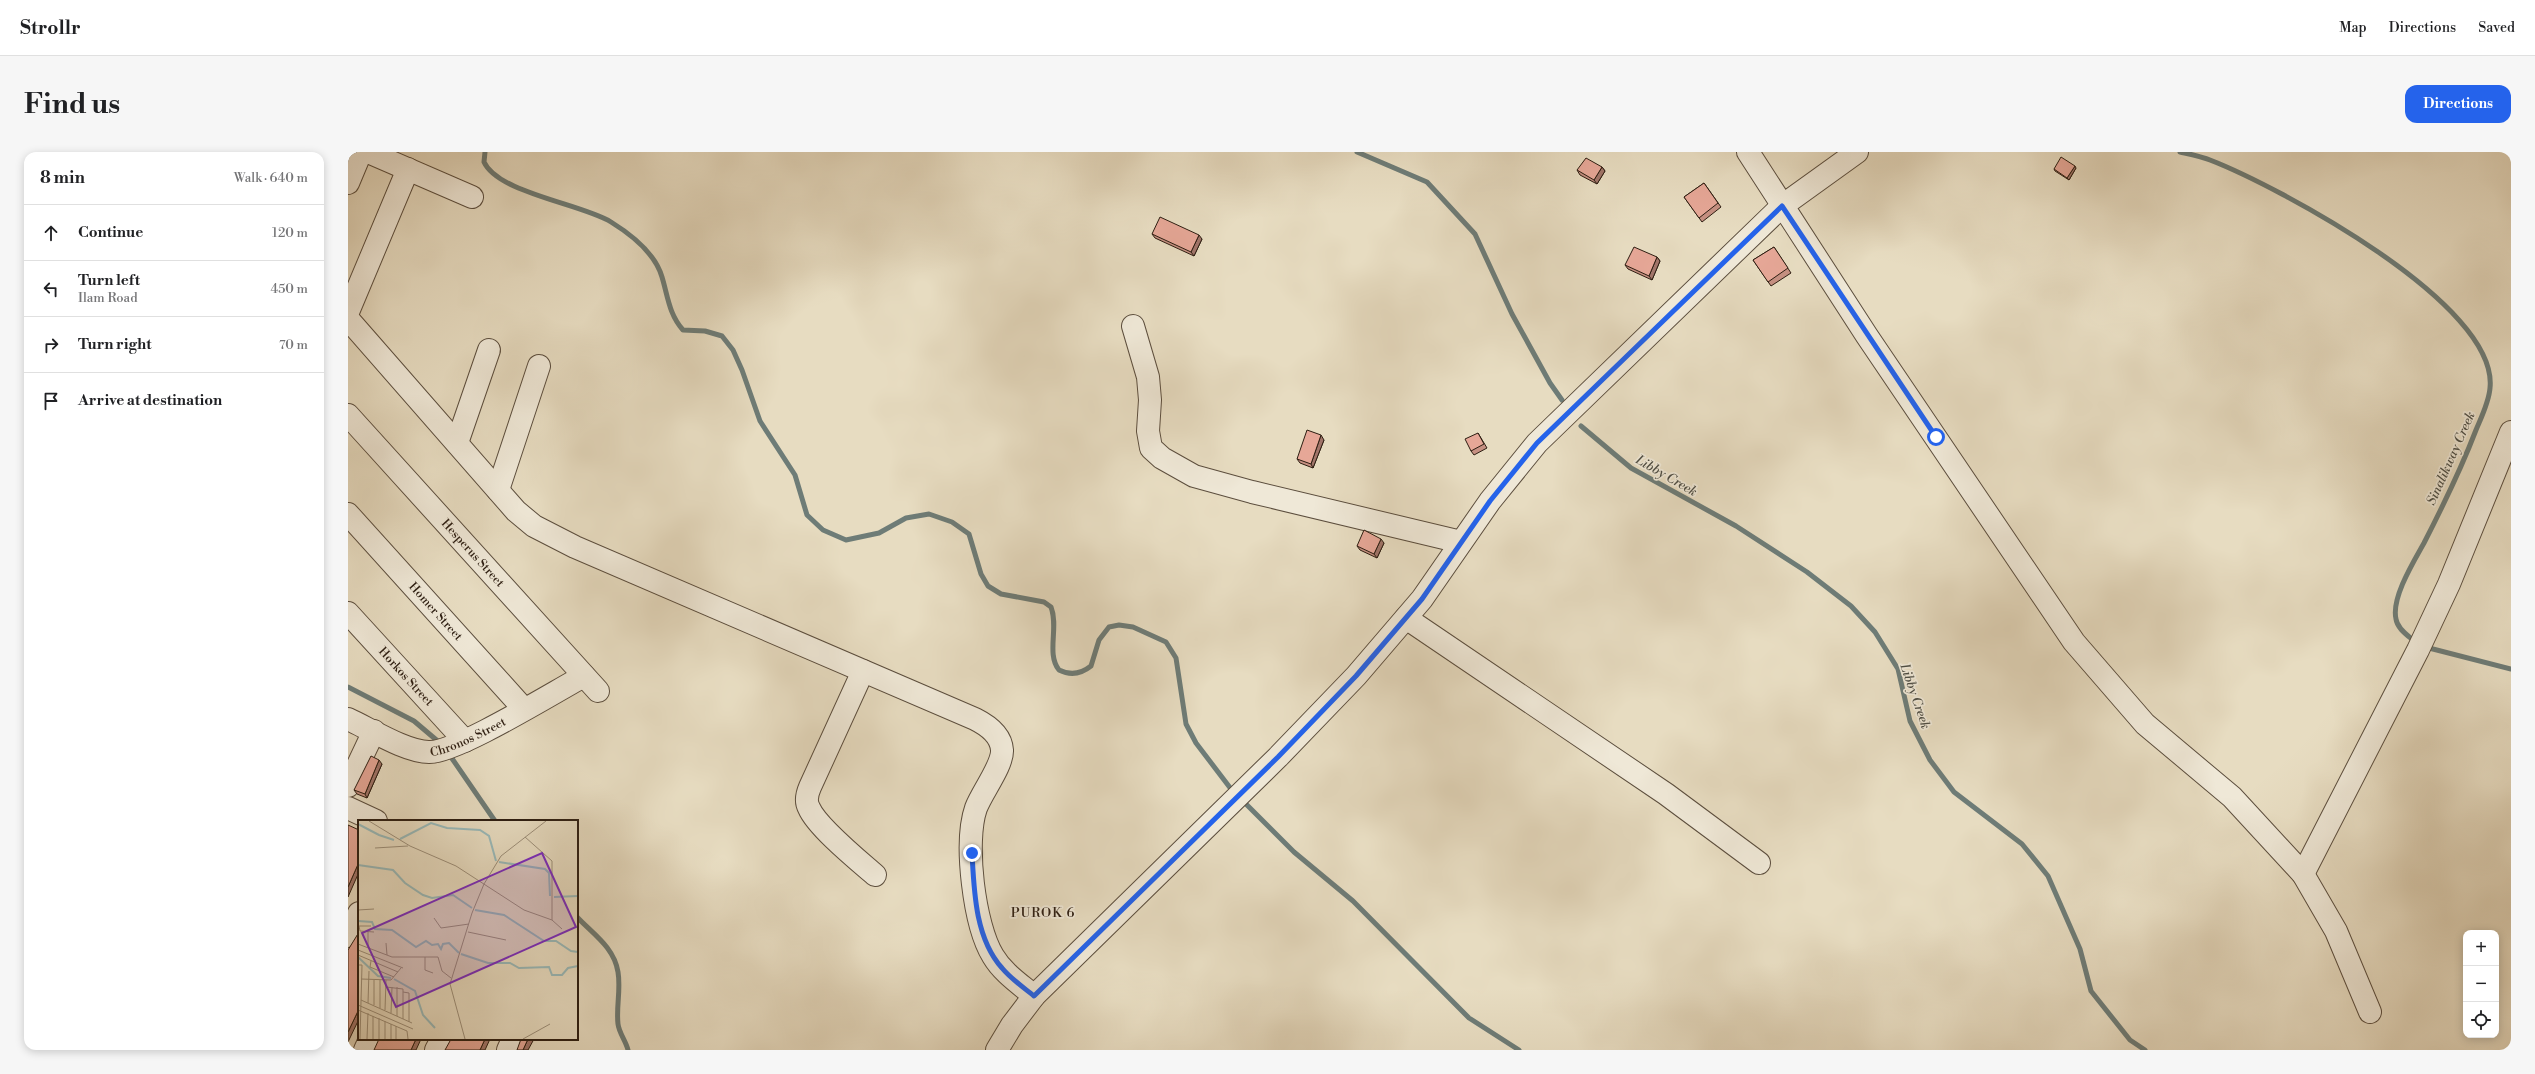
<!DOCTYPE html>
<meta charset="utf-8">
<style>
:root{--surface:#fff;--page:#f6f6f6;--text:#202124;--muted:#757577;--line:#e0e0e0;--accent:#2563eb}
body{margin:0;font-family:"Libre Bodoni",serif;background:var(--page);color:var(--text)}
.controls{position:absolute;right:12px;bottom:12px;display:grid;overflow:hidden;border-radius:8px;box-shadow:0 2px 10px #0003}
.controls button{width:36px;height:36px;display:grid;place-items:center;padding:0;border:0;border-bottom:1px solid var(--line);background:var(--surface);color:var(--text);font:20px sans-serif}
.stop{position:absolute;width:12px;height:12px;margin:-9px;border:3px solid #2563eb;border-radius:50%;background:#fff}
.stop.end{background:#2563eb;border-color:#fff;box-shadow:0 1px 4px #0008}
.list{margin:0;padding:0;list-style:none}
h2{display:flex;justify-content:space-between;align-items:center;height:52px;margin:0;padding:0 16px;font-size:17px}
h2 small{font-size:13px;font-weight:400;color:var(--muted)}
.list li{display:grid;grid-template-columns:26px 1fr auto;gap:12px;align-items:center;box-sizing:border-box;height:56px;padding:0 16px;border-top:1px solid var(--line)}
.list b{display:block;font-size:15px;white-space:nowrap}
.list p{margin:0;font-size:13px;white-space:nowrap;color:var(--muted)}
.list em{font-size:13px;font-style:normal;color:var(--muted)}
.icon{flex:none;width:22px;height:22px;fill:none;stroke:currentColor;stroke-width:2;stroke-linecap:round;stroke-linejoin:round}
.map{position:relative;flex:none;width:2163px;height:898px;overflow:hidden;border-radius:12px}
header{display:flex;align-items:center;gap:24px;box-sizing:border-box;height:56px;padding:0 20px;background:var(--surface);border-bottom:1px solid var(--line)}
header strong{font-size:19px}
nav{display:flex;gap:22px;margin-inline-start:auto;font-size:14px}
.intro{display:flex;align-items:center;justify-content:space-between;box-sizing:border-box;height:96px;padding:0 24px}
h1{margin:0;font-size:28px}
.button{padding:10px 18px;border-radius:12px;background:var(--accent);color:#fff;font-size:14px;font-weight:700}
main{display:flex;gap:24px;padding:0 24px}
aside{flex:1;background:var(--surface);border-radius:12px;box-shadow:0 2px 10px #0003}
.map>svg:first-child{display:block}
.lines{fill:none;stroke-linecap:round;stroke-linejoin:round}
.stream{stroke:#6e7c77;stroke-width:5}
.minor-casing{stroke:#5c4e3e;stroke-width:24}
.minor{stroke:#efe8d7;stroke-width:22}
.wall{fill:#c69082;stroke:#2d1e12}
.shaded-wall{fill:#a1756a;stroke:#2d1e12}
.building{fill:#e6a797;stroke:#2d1e12}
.route{stroke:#2563eb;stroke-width:5}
.labels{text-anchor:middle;stroke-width:3.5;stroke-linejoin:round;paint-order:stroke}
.street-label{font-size:12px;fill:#2d1e12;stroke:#efe8d7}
.water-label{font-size:13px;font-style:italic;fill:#4d4d44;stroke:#efe8d7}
.neighbourhood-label{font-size:13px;letter-spacing:1px;fill:#2d1e12;stroke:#efe8d7}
.inset-river{fill:none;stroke:#99baba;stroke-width:2}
.inset-road{fill:none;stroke:#9d907b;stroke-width:1}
.view{fill:#7b2cbf;fill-opacity:0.15;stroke:#7b2cbf;stroke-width:2}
.inset-edge{fill:none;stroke:#2d1e12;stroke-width:2}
</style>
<header>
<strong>Strollr</strong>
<nav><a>Map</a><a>Directions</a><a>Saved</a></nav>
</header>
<div class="intro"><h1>Find us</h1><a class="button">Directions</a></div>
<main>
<aside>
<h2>8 min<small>Walk · 640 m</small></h2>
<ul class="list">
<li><svg class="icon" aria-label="ahead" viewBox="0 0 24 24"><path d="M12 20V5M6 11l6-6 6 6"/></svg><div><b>Continue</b></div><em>120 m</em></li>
<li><svg class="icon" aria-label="left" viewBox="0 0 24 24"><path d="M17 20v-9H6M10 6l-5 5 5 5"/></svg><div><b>Turn left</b><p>Ilam Road</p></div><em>450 m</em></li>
<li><svg class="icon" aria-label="right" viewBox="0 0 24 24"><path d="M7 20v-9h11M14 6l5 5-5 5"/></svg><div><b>Turn right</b></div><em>70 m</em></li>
<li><svg class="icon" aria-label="arrive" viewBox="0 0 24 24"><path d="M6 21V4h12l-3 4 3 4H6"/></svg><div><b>Arrive at destination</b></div></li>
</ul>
</aside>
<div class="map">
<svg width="2163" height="898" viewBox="0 0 2163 898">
<rect width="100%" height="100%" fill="#e7dcc1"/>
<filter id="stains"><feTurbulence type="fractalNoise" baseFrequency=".005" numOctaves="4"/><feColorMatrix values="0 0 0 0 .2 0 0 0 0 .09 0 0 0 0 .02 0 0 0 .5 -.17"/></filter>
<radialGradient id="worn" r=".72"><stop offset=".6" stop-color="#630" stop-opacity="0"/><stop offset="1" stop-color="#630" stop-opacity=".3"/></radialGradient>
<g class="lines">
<!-- stream -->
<g class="stream">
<path d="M137 0 136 10C150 41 234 52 263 70 284 83 307 101 314 125 320 145 321 162 335 178L357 179 374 184 385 198 394 218 412 269 447 323 459 363 475 378 498 388 531 381 558 366 581 362 604 370 621 382 633 422 640 434 653 442 696 450 703 455C711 475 698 502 711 518 723 524 733 522 743 514L751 488 761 475 771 473 785 475 818 490 828 506 838 572 848 591 883 637"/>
<path d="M1009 0 1079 30 1127 82 1164 162 1202 231 1214 248"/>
<path d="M1832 0C1841 2 1852 4 1862 8 1929 34 2151 152 2142 236 2141 250 2133 266 2128 278 2113 317 2095 354 2076 391 2066 409 2043 446 2048 467 2049 476 2059 483 2065 488"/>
<path d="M1233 274 1283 316 1388 374 1459 420 1503 454 1527 480 1550 517 1562 569 1582 608 1606 640 1674 692 1700 724 1732 797 1743 839 1782 888 1797 898"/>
<path d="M2081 496 2163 517"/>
<path d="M0 535 66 569 92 591"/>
<path d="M103 605 147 669"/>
<path d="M897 651 946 700 1005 749 1121 866 1171 898"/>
<path d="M229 765C245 782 266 795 270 820 273 837 268 855 270 872 271 881 278 889 280 898"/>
</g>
<!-- minor casing -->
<g class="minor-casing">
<g id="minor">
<path d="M20 0 124 45"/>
<path d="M1400 0 1519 184 1726 490 1797 572 1884 645 1955 722 1988 779 2022 860"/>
<path d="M0 31 13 0"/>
<path d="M0 160 60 17"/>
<path d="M0 167 168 359 186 374 227 395 627 567C639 573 653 583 654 598 655 613 634 640 628 656 616 690 626 773 645 804 655 821 672 832 686 844"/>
<path d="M785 174 800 225 802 248 800 279 803 296 814 306 846 324 904 340 1113 390"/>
<path id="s1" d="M0 263 250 539"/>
<path d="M109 291 141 198"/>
<path d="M150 338 191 214"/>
<path id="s2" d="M0 362 176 557"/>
<path id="s3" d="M0 461 117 589"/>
<path d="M1058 466 1318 642 1411 711"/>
<path d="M515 519 462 635C459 642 457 649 461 656 469 675 511 709 527 723"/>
<path id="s4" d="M0 567C22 577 58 600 81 600 108 601 206 540 236 524"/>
<path d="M0 634 26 579"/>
<path d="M0 656 28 669"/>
<path d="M1955 722 2070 498 2101 432 2163 280"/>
<path d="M0 784 11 761"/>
<path d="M17 898 22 887"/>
<path d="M88 898 94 887"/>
<path d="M160 898 165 887"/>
<path d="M649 898 664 873 686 844 930 605 1008 524 1074 447 1142 349 1189 291 1434 54 1509 0"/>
</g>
</g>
<!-- minor -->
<use href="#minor" class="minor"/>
</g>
<!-- wall -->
<g class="wall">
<path d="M1254 15 1257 19 1249 32 1232 23 1229 18Z"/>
<path d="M1728 16 1721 28 1707 19 1706 17Z"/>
<path d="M1356 31 1373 55 1354 70 1336 45Z"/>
<path d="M804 82 854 87 846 104 807 86Z"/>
<path d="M1426 95 1443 121 1423 134 1405 108Z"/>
<path d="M1309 105 1312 109 1304 128 1280 117 1277 113Z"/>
<path d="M1130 281 1139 296 1126 303 1123 299Z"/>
<path d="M976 288 965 316 952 311 949 307Z"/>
<path d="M1036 391 1029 406 1012 398 1009 394Z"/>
<path d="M34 612 19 646 9 642 6 638Z"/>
</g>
<!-- shaded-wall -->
<g class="shaded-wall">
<path d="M1727 14 1728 16 1721 28 1719 26Z"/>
<path d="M1254 15 1257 19 1249 32 1246 28Z"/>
<path d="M851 83 854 87 846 104 843 100Z"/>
<path d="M1309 105 1312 109 1304 128 1301 124Z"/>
<path d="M973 283 976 288 965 316 963 312Z"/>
<path d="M1033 387 1036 391 1029 406 1026 402Z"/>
<path d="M31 608 34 612 19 646 17 642Z"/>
<path d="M11 710V720L0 745V735Z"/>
<path d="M11 857V867L0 890V880Z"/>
<path d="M68 887H73L68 898H63Z"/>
<path d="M137 887H142L137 898H132Z"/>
<path d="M180 887H186L180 898H175Z"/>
</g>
<!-- building -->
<g class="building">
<path d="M1713 5 1727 14 1719 26 1706 17Z"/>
<path d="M1238 6 1254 15 1246 28 1229 18Z"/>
<path d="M1356 31 1370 51 1351 66 1336 45Z"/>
<path d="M812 65 851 83 843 100 804 82Z"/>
<path d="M1286 95 1309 105 1301 124 1277 113Z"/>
<path d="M1426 95 1440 116 1420 130 1405 108Z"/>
<path d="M959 278 973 283 963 312 949 307Z"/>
<path d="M1130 281 1136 292 1123 299 1117 287Z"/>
<path d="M1016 378 1033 387 1026 402 1009 394Z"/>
<path d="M23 604 31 608 17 642 6 638Z"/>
<path d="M0 673 11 678V710L0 735Z"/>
<path d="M11 780V857L0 880V798L8 785Z"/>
<path d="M31 887H68L63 898H26Z"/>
<path d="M102 887H137L132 898H97L102 889Z"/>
<path d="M173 887H180L175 898H169Z"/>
</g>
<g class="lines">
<!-- route -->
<path class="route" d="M624 701C626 738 627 786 654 816 663 827 675 835 686 844L930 605 1008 524 1074 447 1142 349 1189 291 1434 54 1588 285"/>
</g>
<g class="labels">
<!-- street labels -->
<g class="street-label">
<text dy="4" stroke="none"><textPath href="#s1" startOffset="186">Hesperus Street</textPath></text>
<text dy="4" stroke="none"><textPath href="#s2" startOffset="131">Homer Street</textPath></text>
<text dy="4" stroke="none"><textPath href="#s3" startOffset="86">Horkos Street</textPath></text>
<text dy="4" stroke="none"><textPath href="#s4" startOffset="130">Chronos Street</textPath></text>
</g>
<!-- water labels -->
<g class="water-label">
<text transform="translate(2102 306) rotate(-66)" y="5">Sinalikway Creek</text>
<text transform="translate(1319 323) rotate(30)" y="5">Libby Creek</text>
<text transform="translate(1568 544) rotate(71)" y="5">Libby Creek</text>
</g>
<!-- neighbourhood labels -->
<g class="neighbourhood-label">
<text x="695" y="765">PUROK 6</text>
</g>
</g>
<!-- overview -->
<g transform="translate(10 668)">
<rect width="220" height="220" fill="#e7dcc1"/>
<path class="inset-river" d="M0 4 21 15 36 20M42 19 73 3 89 8 122 10 131 16 138 41M141 42 187 49 191 53 192 76M0 45 35 50 47 63 65 75 74 78 95 75 114 88M196 77 220 76M117 90 146 95 186 121H198L213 131 220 132M0 101 14 102 17 109 34 110 58 127 68 121 74 125 80 124 83 129 85 124 91 123 101 133M103 134 130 143H152L161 148 191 147 194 155H204L210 148 220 146M0 137 20 156 33 158M36 159 57 171 65 195 77 208"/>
<path class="inset-road" d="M11 1 52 26 98 46 166 90 194 100 204 109M167 17 194 41V100M17 28 50 26M0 90 16 89M76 98 83 108 111 104M0 106H13M1 106 2 111 16 112M10 112V126M110 112 148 120M28 123 29 135M0 124 34 137H80L84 151 93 158M0 130 45 148M0 135 40 152M67 137V150L75 153M13 141 12 147 36 157M0 145H4L2 219M3 159 33 160 43 148M28 167 45 169V199M45 172 51 173V202M3 180 54 203M10 183 11 151M0 185 55 209M16 185V160M22 188V160M0 190 49 211 50 219M27 190 28 160M33 193 34 167M39 196V167M9 219 10 193M15 219V196M21 219V198M27 219V201M33 219V204M38 219V206M107 219 92 164 114 93 126 64 143 36 188 1M165 219 192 204"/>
<path class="view" d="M184 33 218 107 38 187 4 113Z"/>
<rect width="220" height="220" class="inset-edge"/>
</g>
<rect width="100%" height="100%" filter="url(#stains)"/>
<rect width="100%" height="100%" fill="url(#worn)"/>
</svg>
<div class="controls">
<button>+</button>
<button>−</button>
<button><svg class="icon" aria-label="locate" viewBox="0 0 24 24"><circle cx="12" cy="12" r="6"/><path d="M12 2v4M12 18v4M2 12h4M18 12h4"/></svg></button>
</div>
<div class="stop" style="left:1588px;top:285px"></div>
<div class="stop end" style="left:624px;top:701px"></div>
</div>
</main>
